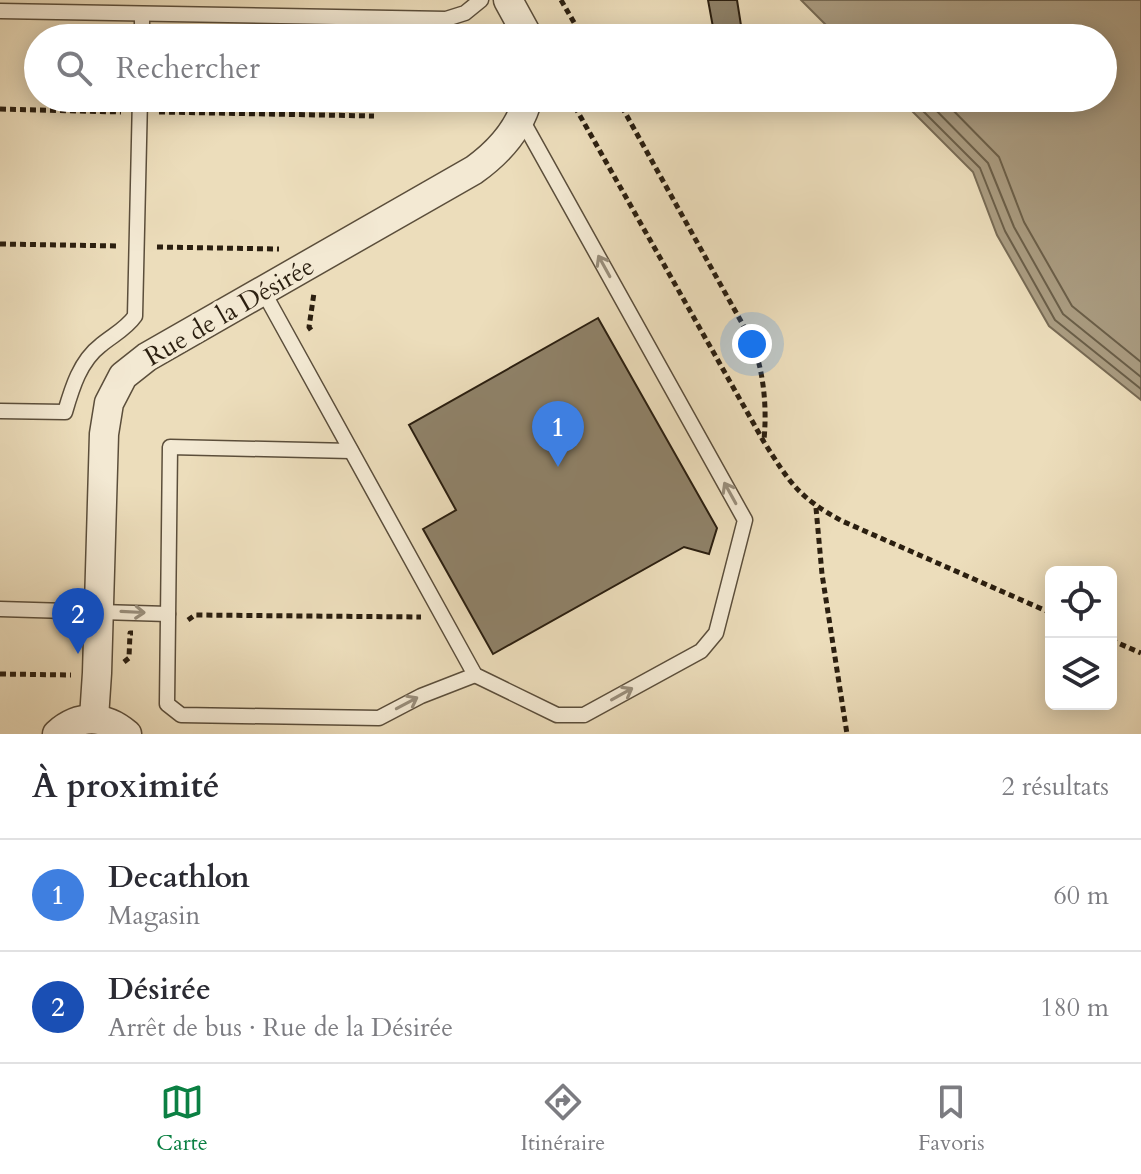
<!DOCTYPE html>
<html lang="fr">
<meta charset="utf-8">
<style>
:root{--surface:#fff;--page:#f2f2f3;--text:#2b2b33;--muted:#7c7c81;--line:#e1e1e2;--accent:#0b8043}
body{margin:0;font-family:Cardo,serif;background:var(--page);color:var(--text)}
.controls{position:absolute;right:24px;bottom:24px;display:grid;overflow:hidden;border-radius:12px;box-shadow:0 4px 20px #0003}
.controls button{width:72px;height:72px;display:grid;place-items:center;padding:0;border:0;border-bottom:2px solid var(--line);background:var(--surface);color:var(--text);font:40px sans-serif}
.you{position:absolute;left:752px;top:344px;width:28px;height:28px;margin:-20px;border:6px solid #fff;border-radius:50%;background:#1a73e8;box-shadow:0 0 0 12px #1a73e833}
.badge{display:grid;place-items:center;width:52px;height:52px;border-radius:50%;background:var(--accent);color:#fff;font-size:26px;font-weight:700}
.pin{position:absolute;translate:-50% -66px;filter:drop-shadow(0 2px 4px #0008)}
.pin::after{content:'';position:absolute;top:42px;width:28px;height:24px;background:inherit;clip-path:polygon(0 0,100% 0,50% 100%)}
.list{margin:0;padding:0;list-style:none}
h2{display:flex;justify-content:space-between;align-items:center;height:104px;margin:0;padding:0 32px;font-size:34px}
h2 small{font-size:26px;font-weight:400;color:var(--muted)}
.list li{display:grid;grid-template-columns:52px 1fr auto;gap:24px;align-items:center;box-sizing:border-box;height:112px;padding:0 32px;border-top:2px solid var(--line)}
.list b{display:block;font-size:30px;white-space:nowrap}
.list p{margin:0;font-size:26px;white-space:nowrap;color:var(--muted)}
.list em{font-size:26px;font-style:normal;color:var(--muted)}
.icon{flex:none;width:44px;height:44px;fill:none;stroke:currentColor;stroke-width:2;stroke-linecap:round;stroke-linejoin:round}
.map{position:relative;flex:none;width:1141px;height:734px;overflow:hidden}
.search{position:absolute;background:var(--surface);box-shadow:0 4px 20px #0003;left:24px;right:24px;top:24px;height:88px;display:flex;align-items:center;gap:20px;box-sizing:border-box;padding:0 28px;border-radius:44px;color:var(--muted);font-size:30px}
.sheet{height:328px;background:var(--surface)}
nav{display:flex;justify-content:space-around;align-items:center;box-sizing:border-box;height:112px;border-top:2px solid var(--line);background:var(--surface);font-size:22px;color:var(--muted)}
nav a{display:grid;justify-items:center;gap:4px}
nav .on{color:var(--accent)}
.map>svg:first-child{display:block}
.water{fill:#aa9c81;stroke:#776a54;stroke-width:2}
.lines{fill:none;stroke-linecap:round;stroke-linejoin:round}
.shore{stroke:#6a5e48;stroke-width:2}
.building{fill:#8f8269;stroke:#2b1f10;stroke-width:2}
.lane-casing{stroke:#5b4e3b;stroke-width:17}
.street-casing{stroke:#5b4e3b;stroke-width:31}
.path{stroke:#2b1f10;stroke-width:5;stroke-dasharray:6 4;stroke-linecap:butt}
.lane{stroke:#f3e9d3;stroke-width:14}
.street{stroke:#f3e9d3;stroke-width:28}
.oneway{stroke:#998e7b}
.labels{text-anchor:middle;stroke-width:7;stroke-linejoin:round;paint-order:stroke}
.street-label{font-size:26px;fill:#2b1f10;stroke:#f3e9d3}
</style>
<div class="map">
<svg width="1141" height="734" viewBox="0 0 1141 734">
<rect width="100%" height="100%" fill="#ecddbb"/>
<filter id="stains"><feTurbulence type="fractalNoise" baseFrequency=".0025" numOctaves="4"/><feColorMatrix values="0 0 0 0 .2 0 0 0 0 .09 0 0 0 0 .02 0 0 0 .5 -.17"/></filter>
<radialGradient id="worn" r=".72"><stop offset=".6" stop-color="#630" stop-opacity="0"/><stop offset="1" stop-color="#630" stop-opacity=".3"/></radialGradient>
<!-- water -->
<path class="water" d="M801 0H1141V400L1049 326 997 235 973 172 899 98H1103V38H839Z"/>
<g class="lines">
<!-- shore -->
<g class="shore">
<path d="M910 98 980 168 1005 231 1055 320 1141 389"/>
<path d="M924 98 988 163 1014 227 1063 314 1141 377"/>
<path d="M941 98 999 157 1024 222 1072 306 1141 362"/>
</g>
</g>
<!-- building -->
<g class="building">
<path d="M708 0H737L743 38H715Z"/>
<path d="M598 318 717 528 709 554 684 547 493 654 423 529 456 510 409 425Z"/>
</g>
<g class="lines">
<!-- lane casing -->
<g class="lane-casing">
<g id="lane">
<path d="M0 11 446 19 465 13 481 0"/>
<path d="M142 38V14"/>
<path d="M263 291 475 675 557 715H584L701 651 716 633 745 520 521 118"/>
<path d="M0 411 65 412C72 388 80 361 101 345 113 335 126 329 135 316L140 98"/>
<path d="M351 451 170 447 167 704 181 715 379 718 421 696 475 675"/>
<path d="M0 609 168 614"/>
</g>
</g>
<!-- street casing -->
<g class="street-casing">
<g id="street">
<path d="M508 0 525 31 527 38"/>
<path d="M94 718 97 673 104 434 109 403 123 376 147 357 474 170C499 152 520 129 528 98"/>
<path d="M57 734C79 714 105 715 127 734"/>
</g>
</g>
<!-- path -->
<g class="path">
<path d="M561 0 583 38"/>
<path d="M570 98 764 442C790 483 798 497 842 521L1051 613"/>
<path d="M617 98 753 343C764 375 767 407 764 440"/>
<path d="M0 109 121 112"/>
<path d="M159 112 374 116"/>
<path d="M0 244 119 246"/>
<path d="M157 247 279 249"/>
<path d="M311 330 309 327 314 293"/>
<path d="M816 508 822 574 847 734"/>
<path d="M188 620 195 615 421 617"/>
<path d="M1111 640 1141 653"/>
<path d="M124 662 129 658 130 633H133"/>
<path d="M0 674 71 675"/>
</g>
<!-- lane -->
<use href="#lane" class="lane"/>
<!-- street -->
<use href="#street" class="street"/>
</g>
<!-- one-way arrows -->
<defs><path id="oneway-shaft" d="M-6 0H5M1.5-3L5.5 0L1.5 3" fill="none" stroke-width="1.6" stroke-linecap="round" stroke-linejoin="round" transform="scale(2)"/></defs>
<g class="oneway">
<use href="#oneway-shaft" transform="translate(604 266) rotate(-119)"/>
<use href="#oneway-shaft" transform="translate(730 493) rotate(-119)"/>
<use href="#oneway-shaft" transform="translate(133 612) rotate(3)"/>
<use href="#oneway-shaft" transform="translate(622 694) rotate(-29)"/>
<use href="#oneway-shaft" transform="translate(407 703) rotate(-28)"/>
</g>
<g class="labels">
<!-- street labels -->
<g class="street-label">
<text transform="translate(229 311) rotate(-30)" y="9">Rue de la Désirée</text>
</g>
</g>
<rect width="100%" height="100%" filter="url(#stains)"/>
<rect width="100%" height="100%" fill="url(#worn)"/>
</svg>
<div class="controls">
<button><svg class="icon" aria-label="locate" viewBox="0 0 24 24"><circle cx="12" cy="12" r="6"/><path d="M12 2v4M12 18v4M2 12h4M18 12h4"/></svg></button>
<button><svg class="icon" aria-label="layers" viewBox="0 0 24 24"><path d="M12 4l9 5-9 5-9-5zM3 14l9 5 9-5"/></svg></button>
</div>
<div class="you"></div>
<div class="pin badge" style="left:558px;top:467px;background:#3f7fe0">1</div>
<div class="pin badge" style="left:78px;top:654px;background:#1a4fb4">2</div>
<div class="search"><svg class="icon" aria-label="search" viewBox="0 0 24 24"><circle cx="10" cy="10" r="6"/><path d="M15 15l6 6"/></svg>Rechercher</div>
</div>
<section class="sheet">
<h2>À proximité<small>2 résultats</small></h2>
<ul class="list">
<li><span class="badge" style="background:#3f7fe0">1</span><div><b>Decathlon</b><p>Magasin</p></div><em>60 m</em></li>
<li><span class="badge" style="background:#1a4fb4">2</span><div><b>Désirée</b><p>Arrêt de bus · Rue de la Désirée</p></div><em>180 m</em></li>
</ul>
</section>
<nav>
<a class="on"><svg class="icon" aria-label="map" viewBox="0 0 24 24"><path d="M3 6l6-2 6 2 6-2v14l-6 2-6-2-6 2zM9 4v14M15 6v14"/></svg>Carte</a>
<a><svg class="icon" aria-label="directions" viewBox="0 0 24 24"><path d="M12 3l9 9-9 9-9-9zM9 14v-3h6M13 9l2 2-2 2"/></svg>Itinéraire</a>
<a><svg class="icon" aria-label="saved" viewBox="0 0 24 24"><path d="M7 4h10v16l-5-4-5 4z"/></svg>Favoris</a>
</nav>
